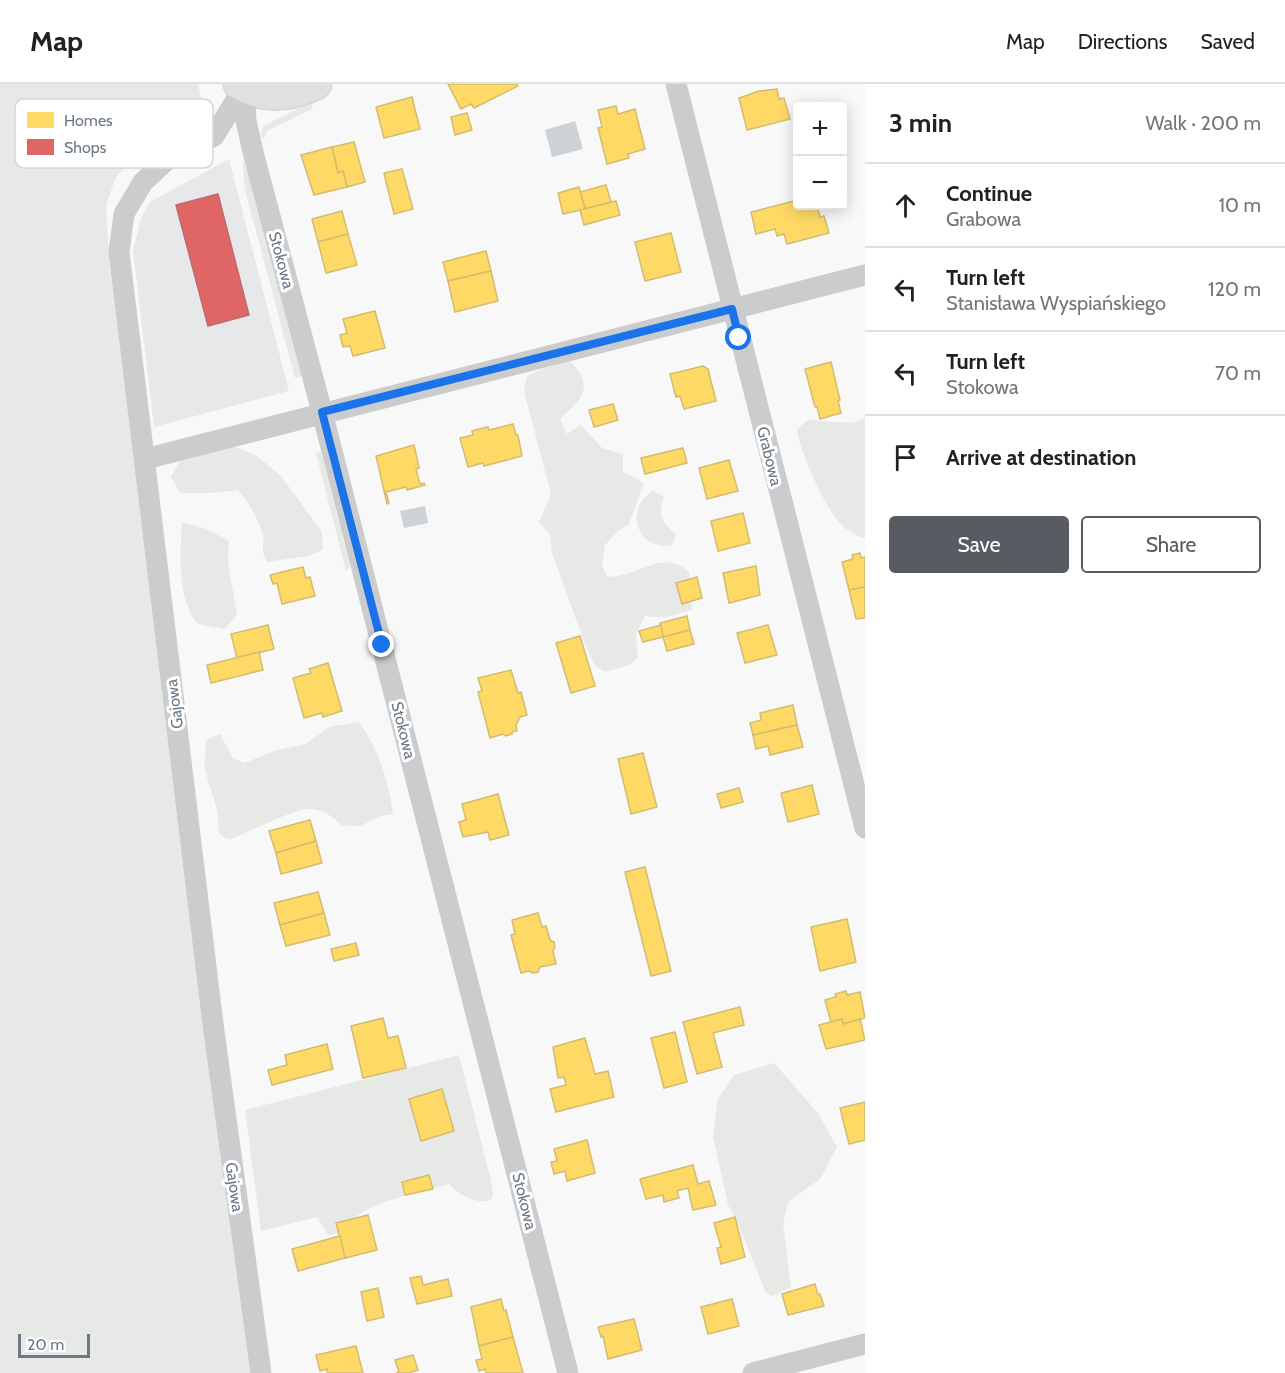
<!DOCTYPE html>
<meta charset="utf-8">
<style>
:root{--surface:#fff;--page:#f2f2f2;--text:#202124;--muted:#757577;--line:#e0e0e0;--accent:#585c62}
body{margin:0;font-family:Cabin,sans-serif;background:var(--page);color:var(--text)}
.controls{position:absolute;right:18px;top:18px;display:grid;overflow:hidden;border-radius:6px;box-shadow:0 3px 15px #0003}
.controls button{width:54px;height:54px;display:grid;place-items:center;padding:0;border:0;border-bottom:2px solid var(--line);background:var(--surface);color:var(--text);font:30px sans-serif}
.scale{position:absolute;left:18px;bottom:15px;width:72px;box-sizing:border-box;padding-left:6px;border:3px solid #6c7884;border-top:0;font-size:16px;line-height:21px;white-space:nowrap;color:#6c7884;-webkit-text-stroke:4px #fff;paint-order:stroke}
.stop{position:absolute;width:18px;height:18px;margin:-14px;border:4px solid #1a73e8;border-radius:50%;background:#fff}
.stop.end{background:#1a73e8;border-color:#fff;box-shadow:0 2px 6px #0008}
.list{margin:0;padding:0;list-style:none}
h2{display:flex;justify-content:space-between;align-items:center;height:78px;margin:0;padding:0 24px;font-size:26px}
h2 small{font-size:20px;font-weight:400;color:var(--muted)}
.list li{display:grid;grid-template-columns:39px 1fr auto;gap:18px;align-items:center;box-sizing:border-box;height:84px;padding:0 24px;border-top:2px solid var(--line)}
.list b{display:block;font-size:22px;white-space:nowrap}
.list p{margin:0;font-size:20px;white-space:nowrap;color:var(--muted)}
.list em{font-size:20px;font-style:normal;color:var(--muted)}
.actions{display:flex;gap:12px;padding:18px 24px}
.actions a{flex:1;padding:14px 0;border:2px solid var(--accent);border-radius:6px;text-align:center;font-size:21px;color:var(--accent)}
.actions .main{background:var(--accent);color:#fff}
.icon{flex:none;width:33px;height:33px;fill:none;stroke:currentColor;stroke-width:2;stroke-linecap:round;stroke-linejoin:round}
.map{position:relative;flex:none;width:865px;height:1289px;overflow:hidden}
header{display:flex;align-items:center;gap:36px;box-sizing:border-box;height:84px;padding:0 30px;background:var(--surface);border-bottom:2px solid var(--line)}
header strong{font-size:28px}
nav{display:flex;gap:33px;margin-inline-start:auto;font-size:21px}
main{display:flex}
aside{flex:1;background:var(--surface)}
.map>svg:first-child{display:block}
.built{fill:#e7e8e9}
.green{fill:#e7e9e6}
.water{fill:#cdd2d6}
.homes{fill:#ffd966;stroke:#d3bc6f;stroke-width:1.5}
.shops{fill:#e06666;stroke:#bd6b6f;stroke-width:1.5}
.lines{fill:none;stroke-linecap:round;stroke-linejoin:round}
.secondary-casing{stroke:#d4d5d5;stroke-width:33}
.street{stroke:#cbccce;stroke-width:21}
.secondary{stroke:#dfe0e1;stroke-width:30}
.route{stroke:#1a73e8;stroke-width:8}
.labels{text-anchor:middle;stroke-width:6;stroke-linejoin:round;paint-order:stroke}
.street-label{font-size:16px;fill:#6c7884;stroke:#fff}
.key{fill:#fff;stroke:#d3d6da;stroke-width:1.5}
.key-label{font-size:16px;fill:#6c7884}
</style>
<header>
<strong>Map</strong>
<nav><a>Map</a><a>Directions</a><a>Saved</a></nav>
</header>
<main>
<div class="map">
<svg width="865" height="1289" viewBox="0 0 865 1289">
<rect width="100%" height="100%" fill="#f8f8f8"/>
<!-- built -->
<path class="built" d="M229 75 289 307 154 343 133 166 141 135 150 118Z"/>
<!-- green -->
<g class="green">
<path d="M0 0H198L203 22 196 31 145 63 116 93 106 121 110 184 259 1289H0Z"/>
<path d="M313 17 312 25 267 47 264 55 261 53 263 42Z"/>
<path d="M242 74 247 86 302 292 295 294 245 106Z"/>
<path d="M570 277C595 303 583 314 560 335L567 350 581 341 602 364 623 370V389L630 391 644 399 629 440 618 447 605 461 602 481 607 493C613 492 620 492 626 490 650 483 667 469 689 488L692 526 663 534 645 532 636 550 638 574 629 581 605 588 595 582 586 563 552 469 550 451 539 438 551 410 524 307 527 292 542 285Z"/>
<path d="M865 333V455C856 451 847 447 841 440 826 426 798 364 797 345L808 336 853 339Z"/>
<path d="M232 361 257 372 281 392 322 448 323 466 308 472 267 478C259 464 266 462 262 449 257 432 249 419 238 406L211 409H180L171 393 180 377Z"/>
<path d="M321 368 350 482 346 487 316 369Z"/>
<path d="M652 406 664 413C658 433 661 436 676 451L672 461C649 466 630 445 639 422 641 416 648 411 652 406Z"/>
<path d="M182 438 204 444 229 457 228 478 237 531 224 545 198 540C177 516 180 469 182 438Z"/>
<path d="M359 638C378 664 389 698 393 730L381 732 360 742 341 741C334 732 319 724 307 725 290 727 249 748 231 755L225 754 218 748C221 725 209 706 205 684 204 675 206 665 206 656L220 650 233 674 245 679 274 667 306 660 329 643Z"/>
<path d="M459 971 490 1092 493 1111 492 1115C478 1122 459 1111 449 1100L386 1117 364 1127 346 1140 336 1150 328 1151 317 1133 261 1147 245 1026Z"/>
<path d="M774 979 818 1029 837 1063 820 1095 788 1118 783 1140 791 1203 773 1212 766 1209 739 1142 728 1121 713 1052 718 1015 734 991Z"/>
</g>
<!-- water -->
<g class="water">
<path d="M575 37 583 65 552 73 545 46Z"/>
<path d="M425 422 428 439 404 444 400 427Z"/>
</g>
<!-- homes -->
<g class="homes">
<path d="M448 0H517L518 2 474 24 471 20 461 25Z"/>
<path d="M777 5 779 15 784 14 790 35 747 46 739 14 759 7Z"/>
<path d="M412 13 420 45 384 54 376 23Z"/>
<path d="M616 22 618 30 635 25 645 65 628 70 629 74 607 80 598 44 602 43 598 26Z"/>
<path d="M467 29 472 46 455 51 451 33Z"/>
<path d="M354 58 365 98 347 103 343 87 338 89 332 63Z"/>
<path d="M332 63 338 89 343 87 347 103 314 111 301 71Z"/>
<path d="M402 85 413 125 394 130 384 89Z"/>
<path d="M606 101 611 118 585 125 580 108Z"/>
<path d="M579 103 585 125 563 130 558 109Z"/>
<path d="M798 116V122H817L820 133 824 132 829 149 787 160 784 150 777 152 775 145 756 150 751 128Z"/>
<path d="M616 117 620 131 584 141 580 126Z"/>
<path d="M342 127 348 150 318 158 312 135Z"/>
<path d="M671 149 681 188 645 197 635 158Z"/>
<path d="M348 150 357 181 326 189 318 158Z"/>
<path d="M486 167 491 187 448 197 443 178Z"/>
<path d="M491 187 498 217 455 228 448 197Z"/>
<path d="M375 227 385 264 353 272 350 262 343 263 340 251 347 249 343 235Z"/>
<path d="M831 278 840 316 838 317 841 329 820 335 817 323H815L805 285Z"/>
<path d="M703 282 708 285 716 317 684 325 680 312 676 313 670 290Z"/>
<path d="M613 320 618 336 594 343 589 326Z"/>
<path d="M513 340 516 351H518L522 372 484 382 483 379 468 383 460 354 473 351 472 347 479 345 488 343 489 346Z"/>
<path d="M414 361 419 384 416 385 420 400 424 399 425 401 407 406 406 403 386 408 389 419 387 420 376 372Z"/>
<path d="M683 364 687 379 645 390 641 374Z"/>
<path d="M729 376 738 407 707 415 699 384Z"/>
<path d="M743 429 750 459 718 467 711 437Z"/>
<path d="M860 469 861 474 865 473V503L849 506 842 478 853 475 852 471Z"/>
<path d="M756 482 760 511 729 519 723 489Z"/>
<path d="M303 483 306 494 310 493 315 512 282 520 277 499 273 500 270 491Z"/>
<path d="M697 493 702 514 682 520 676 499Z"/>
<path d="M865 503V534L856 535 849 506Z"/>
<path d="M687 532 690 546 663 553 660 539Z"/>
<path d="M268 541 274 565 237 574 231 550Z"/>
<path d="M661 541 663 553 643 558 639 547Z"/>
<path d="M768 541 777 571 745 579 737 549Z"/>
<path d="M690 546 694 560 667 567 663 553Z"/>
<path d="M580 552 595 602 571 609 556 559Z"/>
<path d="M259 568 263 586 211 599 207 581Z"/>
<path d="M328 579 342 627 323 633 322 629 304 634 293 594 311 589 309 585Z"/>
<path d="M511 586 518 609 521 608 527 631 520 633 516 641 517 647H513L512 650 506 652 503 650 490 654 478 608 482 607 478 594Z"/>
<path d="M793 621 797 641 753 651 750 639 761 636 760 629Z"/>
<path d="M797 641 803 663 770 671 768 662 756 665 753 651Z"/>
<path d="M643 669 657 723 631 730 618 675Z"/>
<path d="M812 701 819 730 788 738 781 709Z"/>
<path d="M739 704 743 718 721 724 717 710Z"/>
<path d="M498 710 509 751 490 756 488 748 463 753 459 738 466 736 462 720Z"/>
<path d="M310 736 316 757 276 769 269 747Z"/>
<path d="M316 757 322 779 281 790 276 769Z"/>
<path d="M645 783 671 887 651 892 625 788Z"/>
<path d="M318 808 324 829 280 841 274 819Z"/>
<path d="M324 829 330 851 286 862 280 841Z"/>
<path d="M538 829 542 843 546 842 550 856 554 858 555 863 553 867 556 880 540 883 538 888 533 889 529 887 521 889 511 851 515 850 512 836Z"/>
<path d="M847 835 856 878 820 887 811 843Z"/>
<path d="M356 859 359 871 334 877 331 865Z"/>
<path d="M846 907 847 911 860 908 865 934 843 940 842 935 831 938 825 916 836 913 835 910Z"/>
<path d="M740 923 744 941 713 949 722 983 697 990 683 938Z"/>
<path d="M383 934 388 954 398 952 406 984 363 994 351 942Z"/>
<path d="M842 935 843 940 860 935 865 956 826 965 819 941Z"/>
<path d="M675 948 687 998 664 1004 651 954Z"/>
<path d="M585 954 595 990 608 987 614 1013 556 1028 550 1005 566 1001 564 993 558 994 553 963Z"/>
<path d="M327 960 333 985 272 1001 268 986 287 981 285 971Z"/>
<path d="M442 1005 454 1047 421 1057 409 1015Z"/>
<path d="M865 1018V1056L849 1060 840 1024Z"/>
<path d="M587 1056 595 1089 567 1097 565 1087 554 1090 551 1078 557 1077 554 1065Z"/>
<path d="M693 1081 698 1100 709 1097 716 1121 693 1126 688 1104 677 1107 679 1114 664 1118 663 1111 646 1115 640 1095Z"/>
<path d="M429 1091 433 1105 405 1111 402 1098Z"/>
<path d="M368 1131 377 1166 345 1174 336 1139Z"/>
<path d="M735 1133 745 1173 721 1180 717 1164 721 1163 714 1139Z"/>
<path d="M340 1152 345 1174 298 1187 292 1165Z"/>
<path d="M421 1192 423 1201 448 1195 452 1212 417 1220 410 1194Z"/>
<path d="M815 1200 818 1211 820 1210 824 1222 788 1231 782 1210Z"/>
<path d="M378 1204 384 1233 367 1237 361 1208Z"/>
<path d="M501 1215 504 1227 506 1226 513 1253 479 1262 471 1223Z"/>
<path d="M732 1215 739 1242 708 1250 701 1223Z"/>
<path d="M634 1235 642 1266 608 1275 603 1252 601 1253 598 1243Z"/>
<path d="M513 1253 523 1289H486L485 1285 479 1287 476 1276 482 1275 479 1262Z"/>
<path d="M356 1262 363 1289H327V1285L320 1287 316 1271Z"/>
<path d="M413 1271 418 1286 409 1289H396L399 1288 395 1276Z"/>
</g>
<!-- shops -->
<path class="shops" d="M218 110 249 231 208 242 176 121Z"/>
<g class="lines">
<!-- secondary casing -->
<g class="secondary-casing">
<path id="secondary" d="M239 0C264 15 291 12 316 0"/>
</g>
<!-- street -->
<g class="street">
<path d="M676 0 865 744"/>
<path d="M244 3 214 52 169 74 143 98 124 130 119 168 213 940 261 1289"/>
<path d="M244 3 246 37 254 72 322 328 568 1289"/>
<path d="M145 375 865 191"/>
<path d="M753 1289 865 1260"/>
</g>
<!-- secondary -->
<use href="#secondary" class="secondary"/>
</g>
<g class="lines">
<!-- route -->
<path class="route" d="M382 561 322 328 732 225 739 254"/>
</g>
<g class="labels">
<!-- street labels -->
<g class="street-label">
<text transform="translate(282 176) rotate(75)" y="6">Stokowa</text>
<text transform="translate(770 372) rotate(76)" y="6">Grabowa</text>
<text transform="translate(174 620) rotate(-97)" y="6">Gajowa</text>
<text transform="translate(404 646) rotate(76)" y="6">Stokowa</text>
<text transform="translate(235 1103) rotate(82)" y="6">Gajowa</text>
<text transform="translate(525 1117) rotate(76)" y="6">Stokowa</text>
</g>
</g>
<!-- legend -->
<rect x="15" y="15" width="198" height="69" rx="9" class="key"/>
<rect x="27" y="28" width="27" height="16" fill="#ffd966"/>
<rect x="27" y="55" width="27" height="16" fill="#e06666"/>
<g class="key-label">
<text x="64" y="42">Homes</text>
<text x="64" y="69">Shops</text>
</g>
</svg>
<div class="controls">
<button>+</button>
<button>−</button>
</div>
<div class="scale">20 m</div>
<div class="stop" style="left:739px;top:254px"></div>
<div class="stop end" style="left:382px;top:561px"></div>
</div>
<aside>
<h2>3 min<small>Walk · 200 m</small></h2>
<ul class="list">
<li><svg class="icon" aria-label="ahead" viewBox="0 0 24 24"><path d="M12 20V5M6 11l6-6 6 6"/></svg><div><b>Continue</b><p>Grabowa</p></div><em>10 m</em></li>
<li><svg class="icon" aria-label="left" viewBox="0 0 24 24"><path d="M17 20v-9H6M10 6l-5 5 5 5"/></svg><div><b>Turn left</b><p>Stanisława Wyspiańskiego</p></div><em>120 m</em></li>
<li><svg class="icon" aria-label="left" viewBox="0 0 24 24"><path d="M17 20v-9H6M10 6l-5 5 5 5"/></svg><div><b>Turn left</b><p>Stokowa</p></div><em>70 m</em></li>
<li><svg class="icon" aria-label="arrive" viewBox="0 0 24 24"><path d="M6 21V4h12l-3 4 3 4H6"/></svg><div><b>Arrive at destination</b></div></li>
</ul>
<div class="actions"><a class="main">Save</a><a>Share</a></div>
</aside>
</main>
